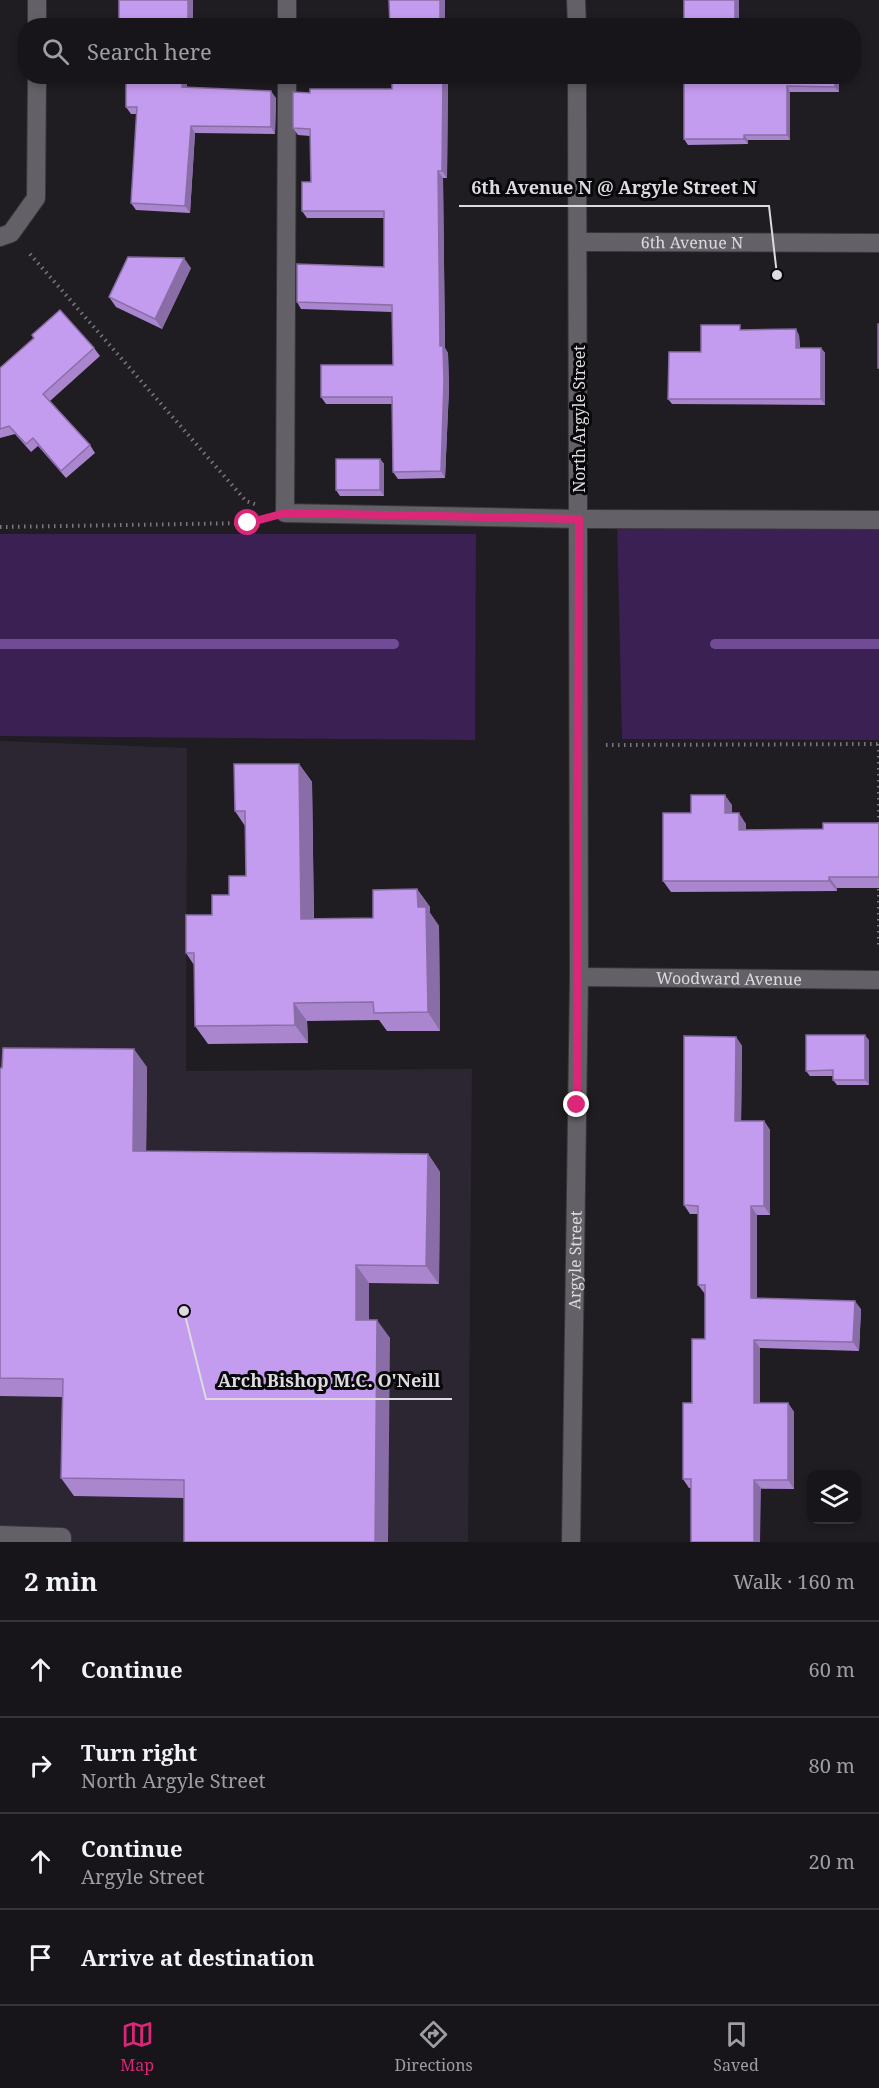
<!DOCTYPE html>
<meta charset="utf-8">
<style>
:root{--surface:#17151a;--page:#242227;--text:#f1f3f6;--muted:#9e9fa2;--line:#363439;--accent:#db2777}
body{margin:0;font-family:"Noto Serif",serif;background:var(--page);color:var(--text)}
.controls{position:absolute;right:18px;bottom:18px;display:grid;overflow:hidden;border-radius:12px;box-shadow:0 3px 9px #0003}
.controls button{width:54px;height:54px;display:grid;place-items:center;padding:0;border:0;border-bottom:2px solid var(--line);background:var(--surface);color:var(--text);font:30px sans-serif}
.stop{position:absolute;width:18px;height:18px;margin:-14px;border:4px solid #db2777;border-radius:50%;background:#fff}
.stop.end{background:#db2777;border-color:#fff;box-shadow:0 2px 6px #0008}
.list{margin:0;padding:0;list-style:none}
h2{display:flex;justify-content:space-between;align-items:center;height:78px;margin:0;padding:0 24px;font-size:26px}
h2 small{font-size:20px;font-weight:400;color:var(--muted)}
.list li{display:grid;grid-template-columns:39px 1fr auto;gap:18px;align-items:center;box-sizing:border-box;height:96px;padding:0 24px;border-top:2px solid var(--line)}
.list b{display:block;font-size:22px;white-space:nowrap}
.list p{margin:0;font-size:20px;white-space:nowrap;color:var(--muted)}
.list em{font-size:20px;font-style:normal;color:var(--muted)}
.icon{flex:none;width:33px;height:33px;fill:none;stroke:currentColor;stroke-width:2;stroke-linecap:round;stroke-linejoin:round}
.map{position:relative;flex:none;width:879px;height:1542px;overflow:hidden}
.search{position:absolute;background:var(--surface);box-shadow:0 3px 9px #0003;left:18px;right:18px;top:18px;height:66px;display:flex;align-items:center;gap:15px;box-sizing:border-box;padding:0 21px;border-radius:24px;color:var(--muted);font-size:22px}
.sheet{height:462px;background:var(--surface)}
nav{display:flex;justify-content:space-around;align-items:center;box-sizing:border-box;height:84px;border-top:2px solid var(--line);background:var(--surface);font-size:16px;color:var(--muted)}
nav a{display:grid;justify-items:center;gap:3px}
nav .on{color:var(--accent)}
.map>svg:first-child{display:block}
.built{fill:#2b2631}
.green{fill:#3b2053}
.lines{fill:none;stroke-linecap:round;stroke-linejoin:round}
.stream{stroke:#724b97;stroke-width:10}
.service-casing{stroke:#38363a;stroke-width:20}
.minor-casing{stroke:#38363a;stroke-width:20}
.tertiary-casing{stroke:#38363a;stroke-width:20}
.path{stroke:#7a787d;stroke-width:4;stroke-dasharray:1.5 4.5;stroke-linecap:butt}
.service{stroke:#636067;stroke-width:18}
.minor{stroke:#636067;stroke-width:18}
.tertiary{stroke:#636067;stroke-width:18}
.wall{fill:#a986ce}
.shaded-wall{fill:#896da7}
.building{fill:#c49cef;stroke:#896da7;stroke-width:1.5}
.route{stroke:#db2777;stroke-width:8}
.labels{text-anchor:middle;stroke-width:6;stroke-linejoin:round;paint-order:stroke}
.street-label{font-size:16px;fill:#dddbdf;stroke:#08070a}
.leader{fill:none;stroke:#dddbdf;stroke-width:2}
.callout-dot{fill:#dddbdf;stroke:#08070a;stroke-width:2}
.callout-label{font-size:18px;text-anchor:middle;font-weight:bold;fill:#dddbdf;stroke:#08070a;stroke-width:6;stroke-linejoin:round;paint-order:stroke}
</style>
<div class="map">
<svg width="879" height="1542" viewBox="0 0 879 1542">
<rect width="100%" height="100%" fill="#1f1c22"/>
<!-- built -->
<path class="built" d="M0 741 187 748 186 1071 472 1069 468 1542H0Z"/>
<!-- green -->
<g class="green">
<path d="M617 519 879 521V740L622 739Z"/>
<path d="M0 534H476L475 740 0 736Z"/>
</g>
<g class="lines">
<!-- stream -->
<g class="stream">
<path d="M0 644H394"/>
<path d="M715 644H879"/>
</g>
<!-- service casing -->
<g class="service-casing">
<g id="service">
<path d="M287 26V0"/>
<path d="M287 76 285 513 579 519 879 520"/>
<path d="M0 1535 62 1537V1542"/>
</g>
</g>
<!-- minor casing -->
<g class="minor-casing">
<g id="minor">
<path d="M37 26V0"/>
<path d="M0 237 11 233 36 198 37 76"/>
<path id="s1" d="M579 977 879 980"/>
</g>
</g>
<!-- tertiary casing -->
<g class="tertiary-casing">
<g id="tertiary">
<path d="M576 0 577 26"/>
<path id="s2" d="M578 242 879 243"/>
<path id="s3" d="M571 1542 579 977 577 76"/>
</g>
</g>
<!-- path -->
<g class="path">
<path d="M30 254 246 501 257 505"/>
<path d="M0 527 247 523 258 520"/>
<path d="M879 744V827"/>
<path d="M606 745 879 744"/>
<path d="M879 883V946"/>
</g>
<!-- service -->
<use href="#service" class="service"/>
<!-- minor -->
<use href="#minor" class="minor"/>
<!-- tertiary -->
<use href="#tertiary" class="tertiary"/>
</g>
<!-- wall -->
<g class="wall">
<path d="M187 76V88L276 98 275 134 195 133 190 213 136 210 131 203 137 114H131L126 107Z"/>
<path d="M392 76H448L447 178H443L445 348 448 353 449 388 445 478 398 479 393 472 392 404H326L321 397 393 365 392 312 301 309 297 302 384 267V218H307L302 211 311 182 310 136 298 135 293 128 310 93 392 89Z"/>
<path d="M684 76H839V92H790V140H748V144L688 145 684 139Z"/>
<path d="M191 268 162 329 116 307 109 297Z"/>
<path d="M744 330 799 335 800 348H821L825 353V405L672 404 668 399 701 352Z"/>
<path d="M32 335 94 348 100 356 50 401 90 445 95 453 66 478 38 446 31 452 15 434 0 438V368L34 338Z"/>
<path d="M380 459 384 464V496H340L336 490Z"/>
<path d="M299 764 312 782 314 919 373 918 417 889 430 907V913L439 926 440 1031H387L379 1020 307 1021 308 1043 208 1044 195 1026 194 965 186 953 212 915 246 876 245 826 235 811Z"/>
<path d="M732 805V813L746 824V830L823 829 879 823V888H837V891L671 892 663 881Z"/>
<path d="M736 1037 742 1046 741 1121H764L770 1130V1215H757V1298L861 1309 859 1351 760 1348V1403H788L794 1412V1489L689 1488 683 1479 692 1403 705 1339V1294L698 1285V1214H690L684 1205Z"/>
<path d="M869 1040V1085H837L833 1080V1076H810L806 1071Z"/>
<path d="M147 1067 146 1151 428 1154 440 1172 439 1284 369 1283V1320L390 1338 184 1498 74 1496 61 1478 62 1397 0 1396V1068Z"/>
</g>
<!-- shaded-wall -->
<g class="shaded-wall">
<rect x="188" y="0" width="5" height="26"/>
<rect x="440" y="0" width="5" height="26"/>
<rect x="735" y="0" width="4" height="26"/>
<path d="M182 76H187V94L182 87Z"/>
<path d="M443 76H448L447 178 442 171Z"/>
<path d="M835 76H839V92L835 87Z"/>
<path d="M787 86 790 92V140L787 135Z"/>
<path d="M271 91 276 98 275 134 271 127Z"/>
<path d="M191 126 195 133 190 213 185 206Z"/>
<path d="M744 135 748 140V144L744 139Z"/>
<path d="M438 171 443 178 445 348 448 353 449 388 445 478 441 471Z"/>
<path d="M184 258 191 268 162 329 155 319Z"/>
<path d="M796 329 799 335 800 353 796 348Z"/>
<path d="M821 348 825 353V405L821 399Z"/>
<path d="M380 459 384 464V496L380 490Z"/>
<path d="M299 764 312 782 314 937 301 919Z"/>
<path d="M725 795 732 805V824L725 813Z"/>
<path d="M739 813 746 824V841L739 830Z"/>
<path d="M829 877 837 888V891L829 881Z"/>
<path d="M417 889 430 907V913L439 926 440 1031 428 1012 418 907Z"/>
<path d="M294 1003 307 1021 308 1043 295 1025Z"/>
<path d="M865 1035 869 1040V1085L865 1080Z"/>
<path d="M736 1037 742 1046 741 1130 735 1121Z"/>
<path d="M134 1049 147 1067 146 1169 133 1151Z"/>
<path d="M764 1121 770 1130V1215L764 1206Z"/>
<path d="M428 1154 440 1172 439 1284 426 1266Z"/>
<path d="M751 1206 757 1215V1307L751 1298Z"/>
<path d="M356 1265 369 1283V1338L356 1320Z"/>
<path d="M855 1301 861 1309 859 1351 853 1342Z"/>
<path d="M377 1320 390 1338 388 1542H375Z"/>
<path d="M754 1340 760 1348V1412L754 1403Z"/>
<path d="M788 1403 794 1412V1489L788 1480Z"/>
<path d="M754 1480 761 1488 760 1542H754Z"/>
</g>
<!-- building -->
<g class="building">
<rect x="119" y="0" width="69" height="26"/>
<path d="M389 0H440V26H390Z"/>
<rect x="684" y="0" width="51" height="26"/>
<path d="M126 76H182V87L271 91V127L191 126 185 206 131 203 137 107H126Z"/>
<path d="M392 76H443L442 171H438L440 346H443L444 381 441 471 393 472 392 397H321V365H393L392 305 297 302V264L384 267V211H302V182H311L310 129 293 128V92L310 93V89H392Z"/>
<path d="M684 76H835V87L787 86V135H744V139H684Z"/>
<path d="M128 257 184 258 155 319 109 297Z"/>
<path d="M60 310 94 348 43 394 90 445 61 471 33 438 26 444 9 426 0 429V368L34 338 32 335Z"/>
<rect x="878" y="324" width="1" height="44"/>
<path d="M701 325H740V330L796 329V348H821V399H668L669 352H701Z"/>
<rect x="336" y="459" width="44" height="31"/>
<path d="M234 764H299L301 919 373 918V890L417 889 418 907H426L428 1012 374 1013 373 1002 294 1003 295 1025 195 1026 194 953H186V915H212V895H229V876H246L245 811H235Z"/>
<path d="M691 795H725V813H739V830L823 829V823H879V877H829V881H663V813H691Z"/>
<path d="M806 1035H865V1080H833V1070L806 1071Z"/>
<path d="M684 1036 736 1037 735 1121H764V1206H751V1298L855 1301 853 1342 754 1340V1403H788V1480H754V1542H691V1479H683V1403H692V1339H705V1285H698V1206L684 1205Z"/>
<path d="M3 1048 134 1049 133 1151 428 1154 426 1266 356 1265V1320H377L375 1542H184V1480L61 1478 63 1379 0 1378V1068H2Z"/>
</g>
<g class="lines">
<!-- route -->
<path class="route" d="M248 523 285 513 579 519 577 1105"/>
</g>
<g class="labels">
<!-- street labels -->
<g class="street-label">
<text dy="6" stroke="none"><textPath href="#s2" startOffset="114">6th Avenue N</textPath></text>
<text transform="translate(579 419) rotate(-90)" y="6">North Argyle Street</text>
<text dy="6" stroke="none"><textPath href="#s1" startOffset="150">Woodward Avenue</textPath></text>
<text dy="6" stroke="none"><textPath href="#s3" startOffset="282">Argyle Street</textPath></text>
</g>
</g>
<!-- callouts -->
<path class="leader" d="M777 275L769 206H459M184 1311L206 1399H452"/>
<g class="callout-dot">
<circle cx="777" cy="275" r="6"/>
<circle cx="184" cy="1311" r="6"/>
</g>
<g class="callout-label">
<text x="614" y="194">6th Avenue N @ Argyle Street N</text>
<text x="329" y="1387">Arch Bishop M.C. O'Neill</text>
</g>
</svg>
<div class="controls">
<button><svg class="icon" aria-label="layers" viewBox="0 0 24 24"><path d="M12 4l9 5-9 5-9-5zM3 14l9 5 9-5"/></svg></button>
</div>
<div class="stop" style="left:248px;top:523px"></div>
<div class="stop end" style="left:577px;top:1105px"></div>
<div class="search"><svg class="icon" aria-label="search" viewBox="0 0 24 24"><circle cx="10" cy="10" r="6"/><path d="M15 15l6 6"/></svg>Search here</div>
</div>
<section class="sheet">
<h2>2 min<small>Walk · 160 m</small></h2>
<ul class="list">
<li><svg class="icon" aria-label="ahead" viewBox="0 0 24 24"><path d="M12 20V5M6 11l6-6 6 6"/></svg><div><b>Continue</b></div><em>60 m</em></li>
<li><svg class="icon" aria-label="right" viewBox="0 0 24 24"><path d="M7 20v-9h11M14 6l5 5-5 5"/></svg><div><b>Turn right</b><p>North Argyle Street</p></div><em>80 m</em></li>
<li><svg class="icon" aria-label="ahead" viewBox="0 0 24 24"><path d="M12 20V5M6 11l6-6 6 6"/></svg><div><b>Continue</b><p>Argyle Street</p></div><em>20 m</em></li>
<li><svg class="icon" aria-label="arrive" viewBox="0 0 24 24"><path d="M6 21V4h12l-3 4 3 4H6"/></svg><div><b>Arrive at destination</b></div></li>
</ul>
</section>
<nav>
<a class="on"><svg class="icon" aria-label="map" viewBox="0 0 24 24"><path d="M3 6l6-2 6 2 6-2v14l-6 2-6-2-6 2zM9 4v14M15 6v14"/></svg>Map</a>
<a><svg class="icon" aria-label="directions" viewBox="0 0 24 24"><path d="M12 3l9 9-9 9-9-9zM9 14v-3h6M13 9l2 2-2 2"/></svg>Directions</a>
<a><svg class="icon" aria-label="saved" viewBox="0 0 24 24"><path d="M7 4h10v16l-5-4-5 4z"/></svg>Saved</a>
</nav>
